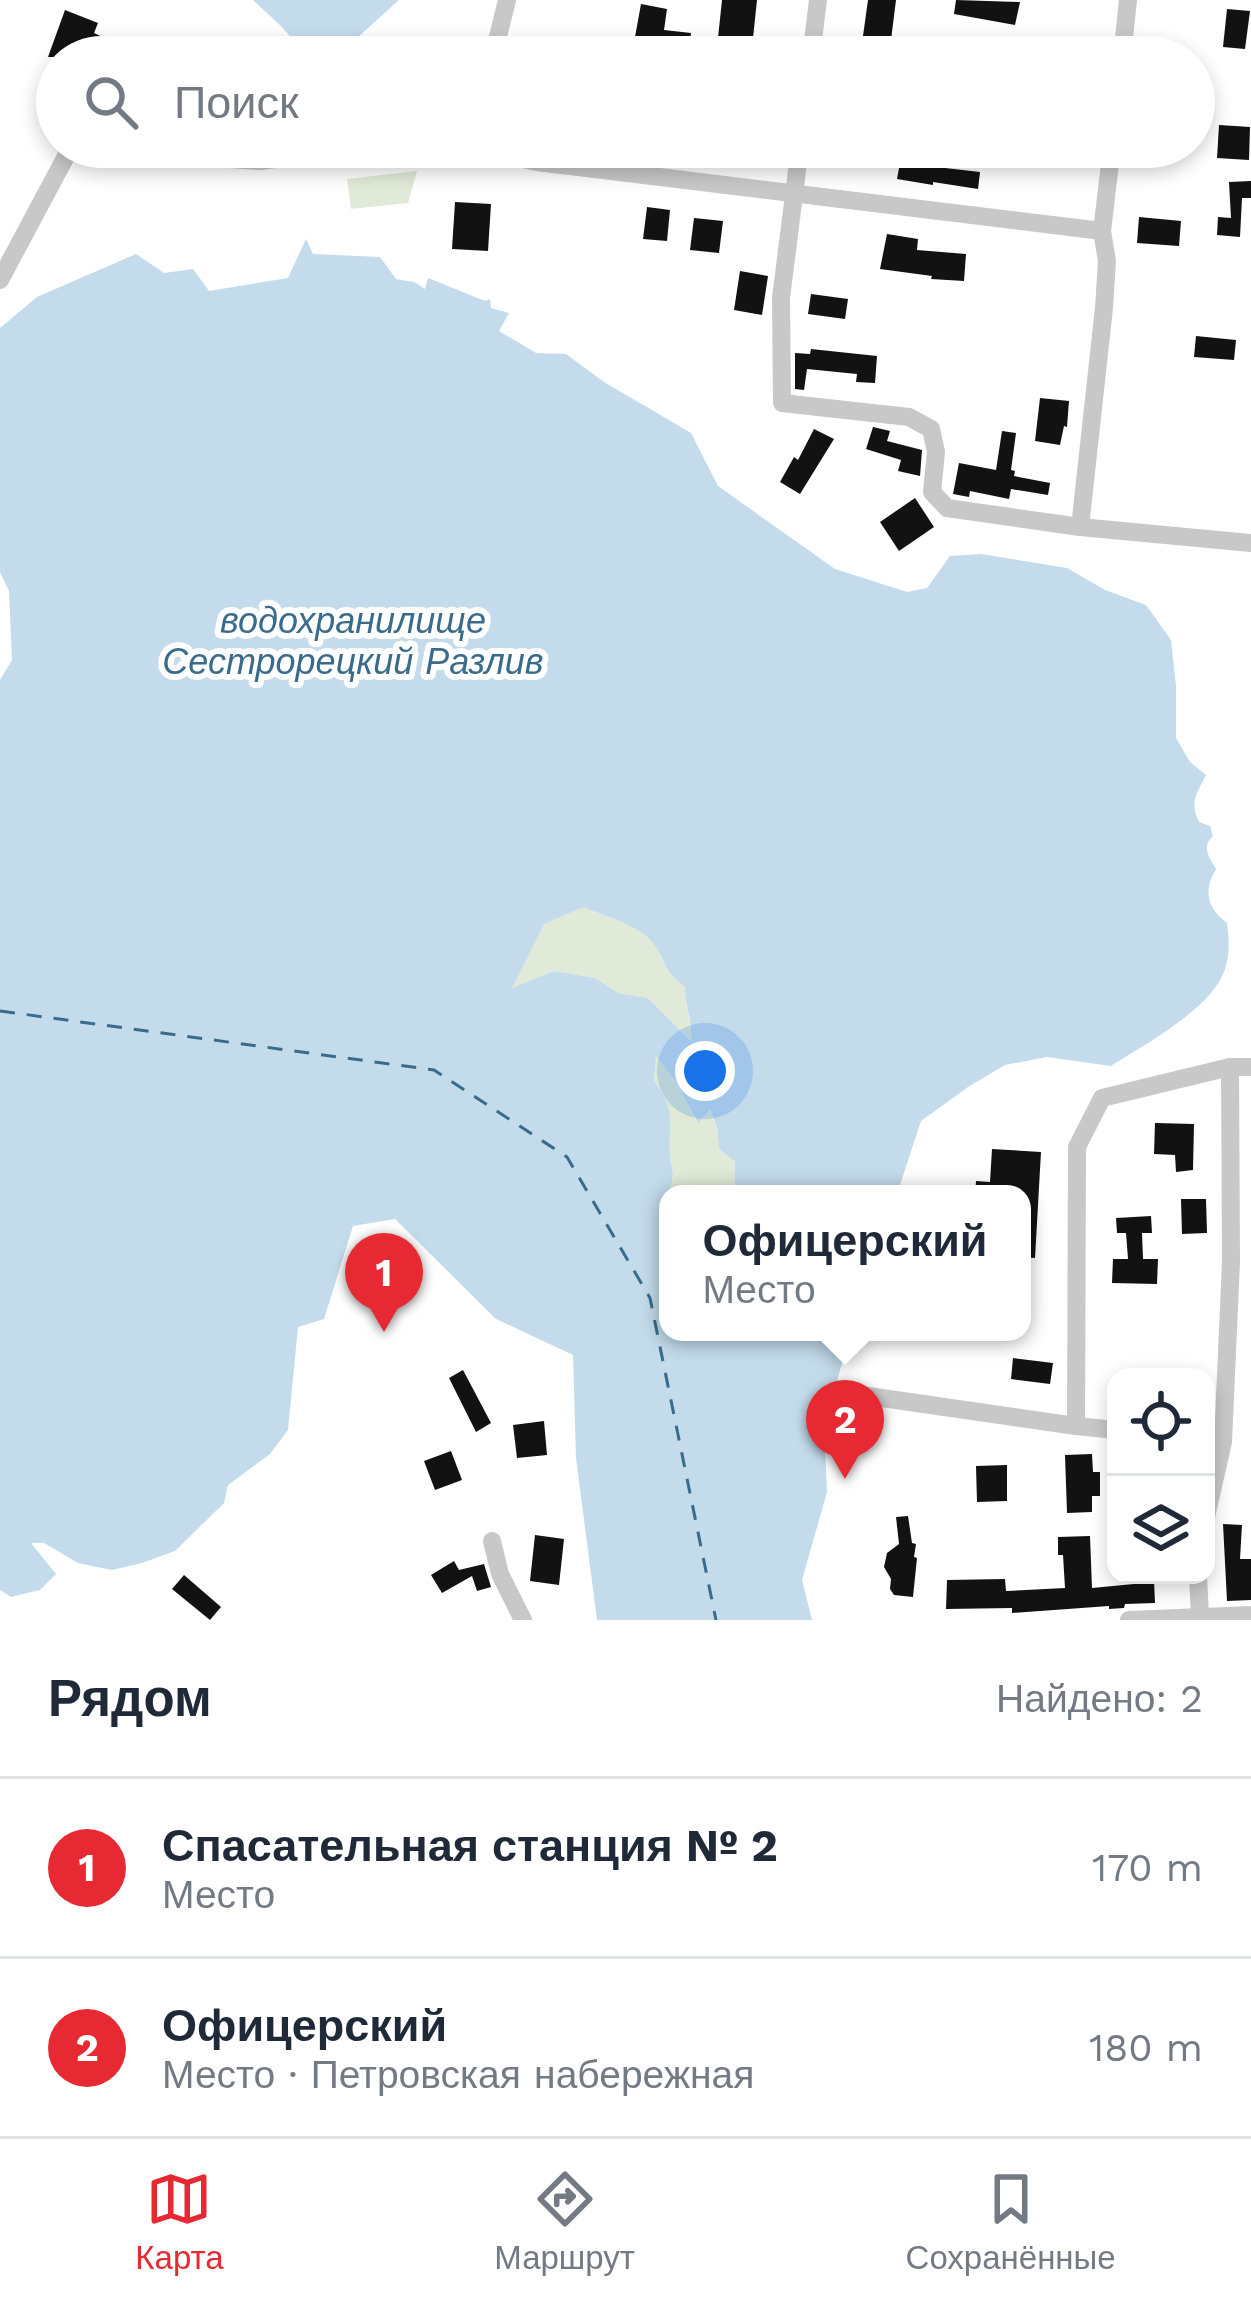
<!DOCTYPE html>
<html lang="ru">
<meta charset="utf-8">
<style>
:root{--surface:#fff;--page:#f2f2f3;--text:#1f2937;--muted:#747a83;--line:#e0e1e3;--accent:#e72933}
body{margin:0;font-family:"Work Sans",sans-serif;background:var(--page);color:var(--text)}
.controls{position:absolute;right:36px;bottom:36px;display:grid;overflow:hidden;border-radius:24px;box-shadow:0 6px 18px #0003}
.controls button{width:108px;height:108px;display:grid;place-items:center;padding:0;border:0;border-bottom:3px solid var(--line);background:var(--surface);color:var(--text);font:60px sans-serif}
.you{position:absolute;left:705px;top:1071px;width:42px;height:42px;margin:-30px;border:9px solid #fff;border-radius:50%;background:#1a73e8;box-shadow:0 0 0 18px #1a73e833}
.badge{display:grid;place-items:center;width:78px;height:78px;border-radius:50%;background:var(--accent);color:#fff;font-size:39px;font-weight:700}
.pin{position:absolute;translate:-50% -99px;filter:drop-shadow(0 3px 6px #0008)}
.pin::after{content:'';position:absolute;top:63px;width:42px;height:36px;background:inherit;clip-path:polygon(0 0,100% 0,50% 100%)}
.popup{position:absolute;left:659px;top:1185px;width:372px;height:156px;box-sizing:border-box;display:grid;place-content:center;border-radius:24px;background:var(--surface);filter:drop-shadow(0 3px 9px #0005);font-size:39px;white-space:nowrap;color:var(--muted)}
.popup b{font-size:45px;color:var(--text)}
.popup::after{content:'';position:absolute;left:50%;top:100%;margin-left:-24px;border:24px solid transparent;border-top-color:var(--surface)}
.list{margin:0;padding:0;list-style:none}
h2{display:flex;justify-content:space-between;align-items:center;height:156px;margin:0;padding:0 48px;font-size:51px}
h2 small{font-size:39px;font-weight:400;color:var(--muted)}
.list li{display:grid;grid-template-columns:78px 1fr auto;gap:36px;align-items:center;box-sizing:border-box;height:180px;padding:0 48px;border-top:3px solid var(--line)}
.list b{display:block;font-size:45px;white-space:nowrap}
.list p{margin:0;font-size:39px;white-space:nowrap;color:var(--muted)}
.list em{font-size:39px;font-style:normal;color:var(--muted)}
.icon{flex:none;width:66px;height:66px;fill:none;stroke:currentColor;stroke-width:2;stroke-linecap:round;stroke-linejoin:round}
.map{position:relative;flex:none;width:1251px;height:1620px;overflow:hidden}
.search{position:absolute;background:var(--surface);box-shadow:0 6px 18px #0003;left:36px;right:36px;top:36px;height:132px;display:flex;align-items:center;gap:30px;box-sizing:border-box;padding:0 42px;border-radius:66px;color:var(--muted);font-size:45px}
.sheet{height:516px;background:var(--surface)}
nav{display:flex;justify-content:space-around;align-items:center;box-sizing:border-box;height:168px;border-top:3px solid var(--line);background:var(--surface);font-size:33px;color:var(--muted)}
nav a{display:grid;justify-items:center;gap:6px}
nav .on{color:var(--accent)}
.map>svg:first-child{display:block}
.green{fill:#e1ead8}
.water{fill:#c3dbeb;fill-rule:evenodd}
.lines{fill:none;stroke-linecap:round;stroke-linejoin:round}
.ferry{stroke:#396b8d;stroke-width:3;stroke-dasharray:15 12;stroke-linecap:butt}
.building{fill:#121212}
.minor{stroke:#c8c8c8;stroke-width:18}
.labels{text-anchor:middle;stroke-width:12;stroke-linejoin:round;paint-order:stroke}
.water-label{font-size:36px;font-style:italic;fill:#396b8d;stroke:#fff}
</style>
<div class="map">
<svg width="1251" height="1620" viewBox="0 0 1251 1620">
<rect width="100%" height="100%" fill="#fff"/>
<!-- green -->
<g class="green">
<path d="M417 171 408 203 351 209 347 179Z"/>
<path d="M584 907C607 918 640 924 655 946 669 967 662 969 685 987 684 1007 692 1022 692 1042L648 998 618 993 595 978 554 971 511 989 544 924Z"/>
<path d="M656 1054 674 1079 697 1122 709 1108 717 1127 719 1149 735 1162 734 1194H668V1232C658 1210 671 1196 673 1175 673 1168 670 1162 670 1155 668 1120 677 1111 654 1081Z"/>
</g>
<!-- water -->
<g class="water">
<path d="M253 0H399L336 57H308L282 27Z"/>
<path d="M306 239 313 254 380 257 396 279 414 282 425 289 428 278 485 301 490 299 491 308 509 313 499 331 536 353 566 354 604 382 691 433 718 486 835 569 907 592 927 588 950 556 981 554 1067 568 1105 590 1146 605 1171 640 1176 686V738L1190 762 1206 775C1197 793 1189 802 1199 822L1210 826 1213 836C1201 847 1209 857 1216 869 1203 891 1207 908 1227 923 1229 939 1230 953 1225 969 1212 1009 1145 1044 1111 1066L1047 1057 1005 1065 968 1087 921 1121 897 1194H734L735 1162 719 1149 717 1127 710 1109 698 1123 674 1079 656 1056 654 1081C677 1111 668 1120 670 1155 670 1162 673 1168 673 1175 671 1196 658 1210 668 1232V1332H851L824 1426 827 1492 802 1580 812 1620H597L576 1458 573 1355 496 1319 395 1219 353 1226 324 1319 298 1327 288 1430 270 1454 228 1485 224 1503 175 1551 142 1563 112 1570 78 1563 44 1543H31L56 1574 40 1590 11 1597 0 1590V680L12 660 9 591 0 572V328L37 297 136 254 164 273 193 269 209 291 288 278ZM584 907C607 918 640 924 655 946 669 967 662 969 685 987 684 1006 693 1021 691 1041L648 998 618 993 595 978 554 971 512 988 544 924Z"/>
</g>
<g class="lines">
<!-- ferry -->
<path class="ferry" d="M0 1011 434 1070 567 1157 650 1298 716 1620"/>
</g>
<!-- building -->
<g class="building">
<path d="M722 0H757L751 57H716Z"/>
<path d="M868 0H896L891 40 863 36Z"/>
<path d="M956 0 1020 2 1015 25 954 14Z"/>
<path d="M641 4 667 9 664 30 691 33 689 47 661 44 659 53 633 48Z"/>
<path d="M1227 9 1250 11 1245 49 1223 47Z"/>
<path d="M65 10 98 23 94 33 145 57H48Z"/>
<path d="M1219 125 1250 127 1249 160 1217 158Z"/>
<path d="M903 147 938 154 936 167 980 172 978 189 933 182V185L897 179Z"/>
<path d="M1251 181V198H1242L1240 237 1217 235 1218 217 1231 218 1229 182Z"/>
<path d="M455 202 491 204 488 251 452 249Z"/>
<path d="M647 207 670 210 667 241 643 239Z"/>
<path d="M1139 217 1181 221 1179 246 1137 243Z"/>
<path d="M694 218 723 221 719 253 690 250Z"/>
<path d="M887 234 918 239 917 250 966 254 964 281 931 279 932 276 880 269Z"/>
<path d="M740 271 768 276 762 315 734 310Z"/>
<path d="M811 294 848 299 845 319 808 314Z"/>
<path d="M1196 336 1236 340 1234 360 1194 357Z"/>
<path d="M811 349 877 356 875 383 856 382 857 374 807 369 804 390 795 389V353L810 354Z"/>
<path d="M1040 398 1069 401 1067 427 1064 426 1060 445 1035 441Z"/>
<path d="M873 427 890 431 887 441 922 450 920 476 898 471 901 460 866 449Z"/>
<path d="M814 429 834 439 800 494 780 482 794 457 798 460Z"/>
<path d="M1002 431 1016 433 1011 470 1015 471 1014 476 1050 483 1048 495 1011 489 1009 499 970 491 969 497 953 494 959 463 996 470Z"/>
<path d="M915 498 934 527 899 551 880 522Z"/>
<path d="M1155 1123 1194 1124 1193 1170 1176 1172 1175 1155 1154 1154Z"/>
<path d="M992 1149 1041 1152 1035 1258 1022 1257V1194H975L976 1181 990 1182Z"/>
<path d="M1181 1199H1206L1207 1233 1182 1234Z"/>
<path d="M1151 1216 1152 1233H1142L1143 1259H1158L1157 1284 1112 1283 1113 1259H1128L1126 1233H1117L1116 1218Z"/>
<path d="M1013 1358 1053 1363 1050 1384 1011 1379Z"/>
<path d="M463 1370 491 1423 476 1432 449 1378Z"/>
<path d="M544 1421 547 1455 517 1458 513 1425Z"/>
<path d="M451 1451 462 1480 435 1490 424 1461Z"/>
<path d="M1092 1454 1093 1472H1100V1496H1092V1512L1067 1513 1065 1455Z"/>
<path d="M1007 1465V1501L977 1502 976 1466Z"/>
<path d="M908 1516 912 1543 916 1544 914 1557 917 1558 913 1597 894 1595 890 1589 891 1579 884 1567 887 1553 899 1544 896 1517Z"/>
<path d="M1223 1524 1242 1525 1240 1559H1251V1600L1227 1601Z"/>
<path d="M535 1535 564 1539 559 1585 530 1581Z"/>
<path d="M1090 1536 1092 1588 1134 1584V1580H1154L1155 1603 1125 1604 1124 1608 1109 1609V1606L1012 1613V1608L946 1609 947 1580 1005 1579 1006 1591 1065 1588 1063 1555H1058V1537Z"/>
<path d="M454 1561 459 1570 484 1564 491 1587 477 1591 472 1576 442 1593 431 1575Z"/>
<path d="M184 1575 221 1607 210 1620 172 1589Z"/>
</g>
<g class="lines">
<!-- minor -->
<g class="minor">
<path d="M493 57 507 0"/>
<path d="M811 57 818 0"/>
<path d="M1122 57 1128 0"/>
<path d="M135 147 196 157 260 161 366 147"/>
<path d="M466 147 537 162 1102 231"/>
<path d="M800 147 781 298 782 403 909 417 931 429 936 452 932 492 947 508 1080 527 1251 543"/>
<path d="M0 280 71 147"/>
<path d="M1080 527 1104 308 1107 261 1102 231 1112 147"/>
<path d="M868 1396 1076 1426 1077 1147 1102 1098 1230 1067H1251"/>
<path d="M1076 1426 1116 1430"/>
<path d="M1206 1517 1223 1442 1231 1262 1230 1067"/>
<path d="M492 1541 500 1574 523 1620"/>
<path d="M1198 1575 1200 1616"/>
<path d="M1129 1620 1251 1615"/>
</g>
</g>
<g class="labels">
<!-- water labels -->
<g class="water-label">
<text x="353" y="633">водохранилище<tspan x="353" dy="41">Сестрорецкий Разлив</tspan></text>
</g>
</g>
</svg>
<div class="controls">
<button><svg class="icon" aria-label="locate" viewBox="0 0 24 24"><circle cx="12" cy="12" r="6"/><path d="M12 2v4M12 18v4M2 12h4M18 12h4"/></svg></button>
<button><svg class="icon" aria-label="layers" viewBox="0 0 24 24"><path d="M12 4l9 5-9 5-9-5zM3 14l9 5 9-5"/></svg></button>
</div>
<div class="you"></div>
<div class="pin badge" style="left:384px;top:1332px">1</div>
<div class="pin badge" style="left:845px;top:1479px">2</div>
<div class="popup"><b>Офицерский</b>Место</div>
<div class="search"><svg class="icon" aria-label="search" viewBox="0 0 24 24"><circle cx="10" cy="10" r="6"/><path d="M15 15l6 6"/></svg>Поиск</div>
</div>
<section class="sheet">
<h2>Рядом<small>Найдено: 2</small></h2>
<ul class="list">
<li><span class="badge">1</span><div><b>Спасательная станция № 2</b><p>Место</p></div><em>170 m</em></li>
<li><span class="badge">2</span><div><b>Офицерский</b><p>Место · Петровская набережная</p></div><em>180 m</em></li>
</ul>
</section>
<nav>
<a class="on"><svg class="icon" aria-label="map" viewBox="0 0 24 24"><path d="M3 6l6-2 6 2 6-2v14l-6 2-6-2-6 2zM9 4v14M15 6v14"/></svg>Карта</a>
<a><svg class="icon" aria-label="directions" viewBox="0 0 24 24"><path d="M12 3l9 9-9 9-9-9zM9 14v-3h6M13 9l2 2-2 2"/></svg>Маршрут</a>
<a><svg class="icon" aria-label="saved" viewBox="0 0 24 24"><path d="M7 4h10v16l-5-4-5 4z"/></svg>Сохранённые</a>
</nav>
